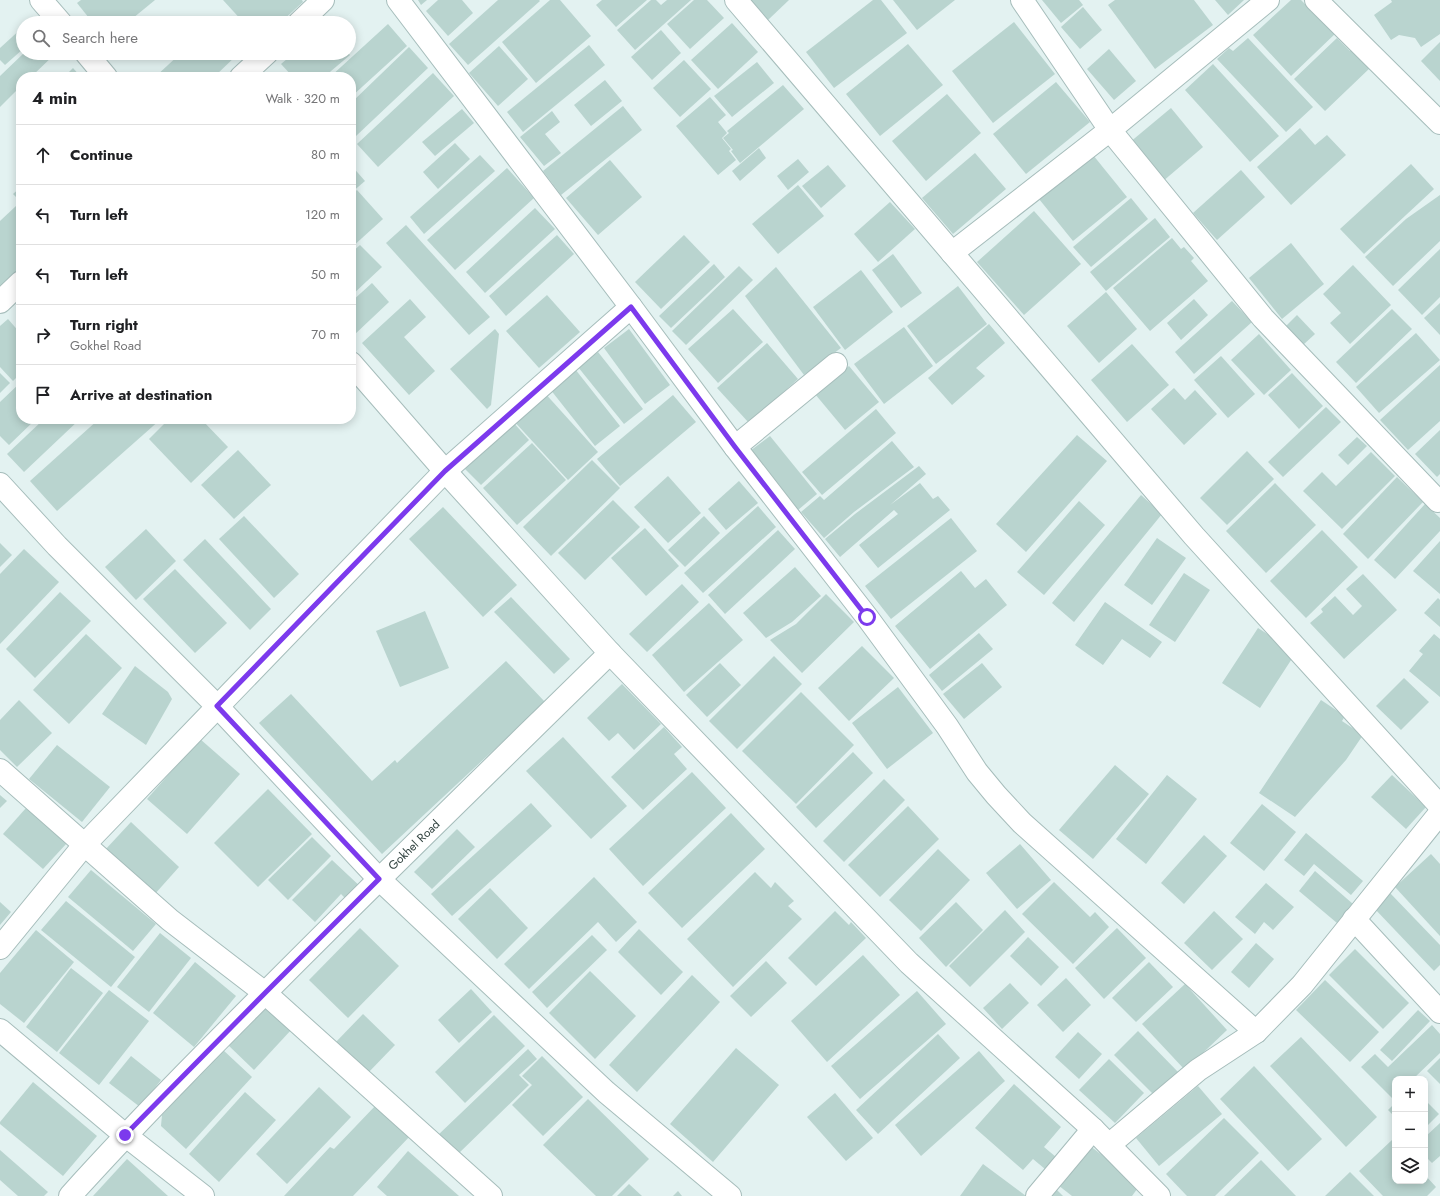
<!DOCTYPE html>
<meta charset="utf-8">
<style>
:root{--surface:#fff;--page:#f2f2f2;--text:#202124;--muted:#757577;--line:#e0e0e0}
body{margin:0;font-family:Jost,sans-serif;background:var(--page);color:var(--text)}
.controls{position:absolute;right:12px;bottom:12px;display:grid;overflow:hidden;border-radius:8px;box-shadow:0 2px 10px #0003}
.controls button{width:36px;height:36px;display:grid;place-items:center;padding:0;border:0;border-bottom:1px solid var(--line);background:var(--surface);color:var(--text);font:20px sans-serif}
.stop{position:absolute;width:12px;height:12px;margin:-9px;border:3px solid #7c3aed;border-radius:50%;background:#fff}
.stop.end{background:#7c3aed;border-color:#fff;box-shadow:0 1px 4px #0008}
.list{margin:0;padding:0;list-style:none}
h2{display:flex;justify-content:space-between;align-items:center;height:52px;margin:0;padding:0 16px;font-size:17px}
h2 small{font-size:13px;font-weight:400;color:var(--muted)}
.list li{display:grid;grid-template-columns:26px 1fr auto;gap:12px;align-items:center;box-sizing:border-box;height:60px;padding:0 16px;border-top:1px solid var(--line)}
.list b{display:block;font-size:15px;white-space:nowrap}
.list p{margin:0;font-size:13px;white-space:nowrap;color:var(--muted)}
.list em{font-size:13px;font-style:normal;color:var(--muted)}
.icon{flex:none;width:22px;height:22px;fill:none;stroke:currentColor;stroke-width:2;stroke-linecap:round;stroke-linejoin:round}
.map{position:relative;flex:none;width:1440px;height:1196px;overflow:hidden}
.search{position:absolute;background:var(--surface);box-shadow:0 2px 10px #0003;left:16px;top:16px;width:340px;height:44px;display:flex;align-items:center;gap:10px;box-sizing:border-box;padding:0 14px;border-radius:22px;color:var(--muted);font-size:15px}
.panel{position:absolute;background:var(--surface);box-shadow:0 2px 10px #0003;left:16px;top:72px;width:340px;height:352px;border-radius:16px}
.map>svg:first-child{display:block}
.building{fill:#b9d4cf}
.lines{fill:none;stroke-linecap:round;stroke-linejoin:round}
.minor-casing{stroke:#a6bdbb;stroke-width:24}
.minor{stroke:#fff;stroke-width:22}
.route{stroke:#7c3aed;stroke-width:5}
.labels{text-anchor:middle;stroke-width:3.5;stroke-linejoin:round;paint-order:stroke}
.street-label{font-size:12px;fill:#334441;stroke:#fff}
</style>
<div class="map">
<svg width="1440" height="1196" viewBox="0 0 1440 1196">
<rect width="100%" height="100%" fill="#e3f2f1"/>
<!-- building -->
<g class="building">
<path d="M81 0H155L127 23H93L77 3Z"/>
<path d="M223 0H302L303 2 280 23H244Z"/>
<path d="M418 0H427L421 5Z"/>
<path d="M438 0H462L473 13 448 36 426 11Z"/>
<path d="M498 0H539L540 1 468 65 449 44Z"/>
<path d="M550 0H560L591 36 536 83 502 42Z"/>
<path d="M602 0H647L616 27 596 5Z"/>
<path d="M651 0H656L661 5 667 0H691L635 50 617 30Z"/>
<path d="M694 0H707L724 18 690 49 667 24Z"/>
<path d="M750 0H789L768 20Z"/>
<path d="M873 0H881L907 33 834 88 806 52Z"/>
<path d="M893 0H955L917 30Z"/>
<path d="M1042 0H1079L1083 5 1061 23Z"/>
<path d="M1115 0H1194L1213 25 1155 69 1108 5Z"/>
<path d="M1215 0H1244L1228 15Z"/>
<path d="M1291 0H1301L1313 12 1337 32 1291 76 1253 35Z"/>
<path d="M1391 0H1440V34L1421 47 1415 38 1399 35 1391 40 1374 15 1392 2Z"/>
<path d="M1083 7 1102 30 1080 49 1061 27Z"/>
<path d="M219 17 225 23H212Z"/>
<path d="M32 18 37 23H27Z"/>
<path d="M1014 22 1055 74 993 123 952 71Z"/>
<path d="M732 23 758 52 718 89 691 60Z"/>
<path d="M388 24 407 46 351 97V77H330Z"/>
<path d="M23 27V49L5 65 0 60V48Z"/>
<path d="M661 30 681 53 652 80 631 57Z"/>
<path d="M1248 38 1313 107 1286 132 1217 59 1229 48 1233 51Z"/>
<path d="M1337 38 1350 51 1353 48 1371 67 1325 111 1294 79Z"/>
<path d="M1440 42V81L1421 61Z"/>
<path d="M908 44 943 85 880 136 846 94Z"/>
<path d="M589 45 605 65 523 132 507 112Z"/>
<path d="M499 46 528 79 498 106 469 73Z"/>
<path d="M409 47 428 68 356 136 351 130V103Z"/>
<path d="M1109 49 1136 81 1114 100 1087 69Z"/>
<path d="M24 53H56L31 77H21V86L0 107V76Z"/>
<path d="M181 53H239L214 77H155Z"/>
<path d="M294 53H348L350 55 324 77H293L281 64Z"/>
<path d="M684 60 711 89 680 117 653 88Z"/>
<path d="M757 62 774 83 732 117 714 96Z"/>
<path d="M1213 64 1279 136 1250 162 1185 90Z"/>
<path d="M73 68 81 77H64Z"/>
<path d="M433 73 454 96 378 167 357 144Z"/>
<path d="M605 80 622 101 591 126 574 105Z"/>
<path d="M1056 82 1090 122 1026 174 993 134Z"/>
<path d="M783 85 804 109 740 163 731 151 733 150 723 138 729 133 727 131Z"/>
<path d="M947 94 981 133 926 181 892 141Z"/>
<path d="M710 97 726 115 718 122 727 133 722 138 731 149 729 151 736 160 718 175 676 126Z"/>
<path d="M623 106 642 130 561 195 543 171Z"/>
<path d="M1171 108 1203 147 1162 182 1129 143Z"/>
<path d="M462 109 474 123 435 156 422 142Z"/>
<path d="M552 111 560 122 545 134 561 153 544 166 520 137Z"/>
<path d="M1300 128 1315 145 1327 135 1346 155 1291 205 1257 167Z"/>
<path d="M455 143 470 159 438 189 423 172Z"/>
<path d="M759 148 766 158 740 181 732 171Z"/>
<path d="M975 153 1006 189 953 234 922 198Z"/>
<path d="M480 155 495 171 424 234 410 217Z"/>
<path d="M1093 155 1127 197 1073 241 1039 199Z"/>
<path d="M798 159 809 172 788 190 777 176Z"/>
<path d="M610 160 642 197 598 235 566 198Z"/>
<path d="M1411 164 1434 189 1364 254 1340 229Z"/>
<path d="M351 165 365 181 351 193Z"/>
<path d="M828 165 846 186 821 208 802 186Z"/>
<path d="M507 168 534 198 455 270 427 240Z"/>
<path d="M1241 170 1265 197 1217 240 1193 213Z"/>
<path d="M798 185 824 216 778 254 752 224Z"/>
<path d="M21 187V202L13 194Z"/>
<path d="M357 190 383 219 351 248V195Z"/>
<path d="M1440 195V241L1393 286 1365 257 1406 219Z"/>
<path d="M1131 198 1148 219 1091 267 1073 247Z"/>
<path d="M890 202 915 229 878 262 854 234Z"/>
<path d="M16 206 21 211V269L0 289V221Z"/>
<path d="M535 208 555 229 485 293 466 272Z"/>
<path d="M1034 211 1081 264 1024 315 977 262Z"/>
<path d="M1155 218 1170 237 1106 291 1090 272Z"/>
<path d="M406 225 490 317 469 335 386 243Z"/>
<path d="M557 235 574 254 506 316 489 296Z"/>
<path d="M684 235 710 262 661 309 635 282Z"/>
<path d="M1172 238 1181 249 1184 247 1194 258 1191 261 1208 281 1150 331 1113 288Z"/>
<path d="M1291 243 1324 284 1282 319 1249 278Z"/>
<path d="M360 245 382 267 351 296V253Z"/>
<path d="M1440 249V297L1422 315 1398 290Z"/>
<path d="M893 254 922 293 901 308 872 270Z"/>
<path d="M714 264 725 277 671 328 659 316Z"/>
<path d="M1353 265 1391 305 1350 344 1330 323 1341 313 1323 294Z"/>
<path d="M739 266 753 280 686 345 672 331Z"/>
<path d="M776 267 841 348 804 375 745 296Z"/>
<path d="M861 270 893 312 845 350 813 307Z"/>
<path d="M372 283 389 302 353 336 351 333V302Z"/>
<path d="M958 286 987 324 936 364 907 326Z"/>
<path d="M1106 292 1137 329 1099 363 1067 326Z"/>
<path d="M547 295 580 332 539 368 506 331Z"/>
<path d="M410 299 426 317 404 337 435 371 409 395 362 343Z"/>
<path d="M1194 299 1208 315 1181 340 1167 323Z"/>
<path d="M1232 301 1252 322 1194 374 1175 352Z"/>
<path d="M1440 303V335L1424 318Z"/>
<path d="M733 309 763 342 718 383 688 349Z"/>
<path d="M1392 309 1412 329 1356 383 1336 362Z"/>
<path d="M1297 315 1315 334 1303 345 1286 326Z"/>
<path d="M8 319 21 334V373L13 381 0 367V326Z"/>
<path d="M989 324 1005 343 976 368 985 376 952 405 928 378Z"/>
<path d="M904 327 933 366 884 404 854 364Z"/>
<path d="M495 329 499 334 491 405 487 409 450 369Z"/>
<path d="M629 329 670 385 645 404 604 348Z"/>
<path d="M1416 333 1440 360 1379 413 1356 387Z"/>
<path d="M1259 334 1291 370 1264 395 1231 360Z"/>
<path d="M767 343 798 379 749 423 717 388Z"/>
<path d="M1132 344 1169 385 1127 422 1091 380Z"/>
<path d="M598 352 643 409 624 424 578 367Z"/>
<path d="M1221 356 1255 394 1228 418 1194 380Z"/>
<path d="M1440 365V421L1408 450 1380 420Z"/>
<path d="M849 366 879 402 845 430 815 394Z"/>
<path d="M575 369 620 426 595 446 550 389Z"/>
<path d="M0 373 10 383 0 393Z"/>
<path d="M1292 373 1323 406 1299 429 1268 395Z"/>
<path d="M21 382V419H36L9 445 0 436V402Z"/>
<path d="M1174 388 1185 400 1195 390 1217 414 1184 445 1151 409Z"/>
<path d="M543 391 598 452 568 480 512 419Z"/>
<path d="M673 395 696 422 620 486 597 459Z"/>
<path d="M1326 407 1341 422 1283 477 1268 462Z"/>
<path d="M876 409 896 433 822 495 802 472Z"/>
<path d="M44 419H80L24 472 7 454Z"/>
<path d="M99 419H161L57 511 30 481Z"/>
<path d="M169 419H201L228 447 191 483 149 439Z"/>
<path d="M512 421 529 440 481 485 463 467Z"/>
<path d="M1440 430V474L1437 477 1415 454Z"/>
<path d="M1077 435 1107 461 1026 552 996 524Z"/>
<path d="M770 436 817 494 798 510 750 451Z"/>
<path d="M1357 437 1367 446 1348 465 1338 455Z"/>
<path d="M892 441 914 467 854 512 824 538 801 512 820 496 824 500Z"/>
<path d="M532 443 566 480 517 525 483 488Z"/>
<path d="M238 450 271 485 234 519 201 485Z"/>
<path d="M1247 451 1274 479 1227 525 1200 498Z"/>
<path d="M1371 452 1395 476 1342 529 1303 491 1322 472 1336 486Z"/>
<path d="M592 460 620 488 551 556 523 527Z"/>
<path d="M919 466 926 474 890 505 920 483 933 499 938 496 950 510 878 568 859 545 898 514 894 510 840 557 825 539 855 514Z"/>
<path d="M668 476 701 513 668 543 634 507Z"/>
<path d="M1397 477 1423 502 1368 559 1343 534Z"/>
<path d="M739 481 758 503 726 530 708 509Z"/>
<path d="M1275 483 1316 525 1266 573 1226 531Z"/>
<path d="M1141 495 1162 514 1074 622 1052 603Z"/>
<path d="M613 500 640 527 585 580 558 553Z"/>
<path d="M1079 501 1105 525 1044 595 1017 572Z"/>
<path d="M1425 504 1440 518V531L1395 579 1374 560Z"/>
<path d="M758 506 776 527 703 593 684 573Z"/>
<path d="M443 507 517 585 483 617 409 539Z"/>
<path d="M244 516 299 574 274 598 219 539Z"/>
<path d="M704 516 720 533 685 567 668 550Z"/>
<path d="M951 518 977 551 891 619 865 586Z"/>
<path d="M645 528 679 566 646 596 611 558Z"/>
<path d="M146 529 176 561 136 600 105 567Z"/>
<path d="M778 530 795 549 725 614 708 595Z"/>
<path d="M1322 530 1358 567 1306 618 1270 581Z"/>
<path d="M1157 538 1186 558 1152 605 1124 585Z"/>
<path d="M205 539 271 609 250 630 183 560Z"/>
<path d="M1440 541V594L1413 571Z"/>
<path d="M0 543 12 555 0 567Z"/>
<path d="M24 549 59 582 0 644V574Z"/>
<path d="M795 567 821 596 792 622 766 638 743 613Z"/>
<path d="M175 569 227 623 195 653 143 599Z"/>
<path d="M961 571 975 588 986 579 1007 605 930 669 895 626Z"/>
<path d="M1184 573 1210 590 1175 642 1149 625Z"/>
<path d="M1363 574 1397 610 1344 659 1310 623 1323 612 1321 609 1335 596 1353 615 1362 606 1346 589Z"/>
<path d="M682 584 699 602 647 652 629 634Z"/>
<path d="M60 592 91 621 35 678 6 649Z"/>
<path d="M826 594 854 622 802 673 770 640 796 624Z"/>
<path d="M511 597 570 659 554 674 494 612Z"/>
<path d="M1438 598 1440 600V627L1424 613Z"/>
<path d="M1105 602 1162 642 1150 658 1122 639 1103 665 1075 645Z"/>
<path d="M709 603 743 640 684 692 652 655Z"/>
<path d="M425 611 449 668 400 687 376 631Z"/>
<path d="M1258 628 1275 639 1274 641 1295 654 1260 708 1222 683Z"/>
<path d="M979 633 993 649 942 691 929 675Z"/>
<path d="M86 634 122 668 69 724 33 690Z"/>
<path d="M1434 634 1440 639V697L1409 671 1423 654 1419 651Z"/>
<path d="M862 646 894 678 849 721 818 688Z"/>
<path d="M774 656 802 684 737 749 709 721Z"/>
<path d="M506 661 545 702 382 854 259 723 291 694 372 781 395 760 397 763Z"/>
<path d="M720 663 741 685 707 717 686 695Z"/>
<path d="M982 663 1002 687 964 719 943 694Z"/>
<path d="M135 666 168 692 172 699 146 745 102 714Z"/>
<path d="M1404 678 1429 702 1401 730 1376 706Z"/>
<path d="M622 684 661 724 634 750 618 733 609 741 587 718Z"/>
<path d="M898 687 933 733 887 769 852 723Z"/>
<path d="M801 692 854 745 796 804 742 751Z"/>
<path d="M19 700 52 733 17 767 0 750V720Z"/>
<path d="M1321 700 1345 716 1342 721 1363 735 1346 760 1295 817 1259 793Z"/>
<path d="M664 727 682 747 674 754 687 769 643 810 611 777Z"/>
<path d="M563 737 627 806 591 839 526 771Z"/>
<path d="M200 739 240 774 187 834 147 799Z"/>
<path d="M57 745 110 787 82 822 29 779Z"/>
<path d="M853 752 873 773 816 828 796 807Z"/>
<path d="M1115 765 1149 794 1093 859 1059 830Z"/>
<path d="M692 772 726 808 643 886 609 849Z"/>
<path d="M1167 775 1197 799 1146 864 1116 839Z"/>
<path d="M1392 775 1426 807 1406 829 1371 797Z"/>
<path d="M884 779 905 800 844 862 823 841Z"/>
<path d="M268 789 312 834 258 887 214 843Z"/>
<path d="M0 795 7 801 0 808Z"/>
<path d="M531 803 552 826 452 916 431 894Z"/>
<path d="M1262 804 1296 832 1264 871 1230 843Z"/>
<path d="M908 806 939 839 880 897 848 865Z"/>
<path d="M26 808 67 843 43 869 3 834Z"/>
<path d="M731 813 765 849 682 928 648 893Z"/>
<path d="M131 822 179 867 154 895 105 850Z"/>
<path d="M457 829 475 847 432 889 414 872Z"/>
<path d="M1306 833 1363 881 1351 895 1314 864 1304 876 1284 860Z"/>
<path d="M1204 835 1227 856 1184 904 1161 883Z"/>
<path d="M312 837 331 856 288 900 268 880Z"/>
<path d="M1020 844 1051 880 1017 909 986 873Z"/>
<path d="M938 849 970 880 921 931 889 900Z"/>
<path d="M1431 854 1440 864V936L1395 887Z"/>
<path d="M332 860 364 890 351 904 341 894 315 922 292 900Z"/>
<path d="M91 870 156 924 133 951 68 897Z"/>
<path d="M1315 871 1353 904 1337 923 1299 891Z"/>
<path d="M755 872 771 888 775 882 794 901 788 906 802 919 733 987 687 939Z"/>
<path d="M594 877 637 922 616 942 598 922 529 989 504 964Z"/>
<path d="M1054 882 1090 917 1095 912 1109 927 1073 964 1022 914Z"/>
<path d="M1266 883 1294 907 1273 930 1264 922 1255 934 1235 917Z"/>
<path d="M490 888 528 928 497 959 458 919Z"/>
<path d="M1390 893 1440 945V965L1434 971 1374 908Z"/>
<path d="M66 901 135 957 111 987 41 930Z"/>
<path d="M0 902 11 912 0 925Z"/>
<path d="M956 902 983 930 946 967 919 938Z"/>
<path d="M1005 910 1025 932 970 987 949 966Z"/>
<path d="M835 911 849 925 851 922 866 938 816 986 788 958Z"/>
<path d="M1214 911 1243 939 1212 970 1184 943Z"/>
<path d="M360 928 399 966 348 1018 309 980Z"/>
<path d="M1117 928 1146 958 1104 999 1075 968Z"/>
<path d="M639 929 683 972 661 995 618 952Z"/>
<path d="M36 930 74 962 24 1023 0 1004V973Z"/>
<path d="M160 933 191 958 149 1012 117 987Z"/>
<path d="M592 935 607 950 547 1008 532 992Z"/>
<path d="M1028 937 1059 967 1041 986 1010 956Z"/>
<path d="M1256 943 1274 959 1249 988 1231 972Z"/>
<path d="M1355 949 1409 1003 1383 1029 1329 975Z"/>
<path d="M863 955 900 995 827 1062 791 1021Z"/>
<path d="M766 961 787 983 751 1017 730 996Z"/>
<path d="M195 962 236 996 194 1047 153 1013Z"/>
<path d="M1149 962 1173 987 1136 1022 1112 998Z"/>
<path d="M71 968 103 993 57 1052 26 1027Z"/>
<path d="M590 971 636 1016 595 1059 549 1013Z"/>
<path d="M692 975 720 1002 637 1092 609 1065Z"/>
<path d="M1066 978 1091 1005 1063 1032 1037 1005Z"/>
<path d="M1325 980 1379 1032 1350 1062 1296 1010Z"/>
<path d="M1010 983 1029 1003 1002 1029 983 1008Z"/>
<path d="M1185 984 1227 1030 1185 1070 1142 1024Z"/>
<path d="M471 989 492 1012 459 1043 438 1020Z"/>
<path d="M109 990 149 1021 99 1085 59 1053Z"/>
<path d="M917 991 946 1024 860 1099 831 1066Z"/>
<path d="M266 1004 292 1029 254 1070 227 1044Z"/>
<path d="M1418 1010 1430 1021 1392 1061 1380 1050Z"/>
<path d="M363 1014 395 1045 366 1075 334 1044Z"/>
<path d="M494 1015 525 1046 465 1103 435 1072Z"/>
<path d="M1432 1025 1440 1034V1053L1413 1079H1395V1097L1393 1099 1361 1067 1375 1054 1388 1067Z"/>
<path d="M1138 1031 1180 1074 1156 1097 1114 1055Z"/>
<path d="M1078 1032 1102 1054 1079 1079 1055 1057Z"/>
<path d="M938 1034 960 1058 878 1134 856 1110Z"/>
<path d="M1301 1037 1377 1117 1346 1147 1270 1066Z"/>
<path d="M736 1048 779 1085 713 1162 670 1124Z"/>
<path d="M222 1049 252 1077 186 1149 161 1126 162 1115Z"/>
<path d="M528 1049 537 1059 519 1075 529 1085 457 1155 437 1136Z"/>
<path d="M979 1051 1005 1081 921 1156 895 1125Z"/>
<path d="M131 1056 161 1080 140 1107 109 1083Z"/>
<path d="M542 1056 583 1097 543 1136 512 1105 532 1085 522 1076Z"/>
<path d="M1440 1058V1084L1427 1071Z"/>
<path d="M1109 1059 1144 1093 1115 1123 1079 1090Z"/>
<path d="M1254 1066 1322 1139 1288 1171 1220 1099Z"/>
<path d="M33 1082 97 1136 63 1176 0 1124V1122Z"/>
<path d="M1014 1084 1061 1127 1044 1147 1056 1157 1045 1169 1033 1159 1023 1170 975 1128Z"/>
<path d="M1198 1086 1222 1114 1159 1166 1136 1138Z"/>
<path d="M319 1087 351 1117 287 1184 256 1154Z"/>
<path d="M245 1092 276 1120 219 1182 189 1154Z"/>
<path d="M835 1093 873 1138 846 1161 807 1117Z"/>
<path d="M588 1099 649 1159 612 1196H596L543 1145Z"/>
<path d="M1425 1100 1439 1114 1425 1128Z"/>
<path d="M1395 1103V1117L1388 1110Z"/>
<path d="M377 1104 410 1136 353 1196H284L330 1147 334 1149Z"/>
<path d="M1224 1118 1259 1153 1215 1196H1187L1166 1174Z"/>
<path d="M1440 1123V1156L1432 1163 1425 1156V1137Z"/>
<path d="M1392 1140 1395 1143V1181H1425V1175L1436 1187 1427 1196H1383L1359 1171Z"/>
<path d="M1089 1145 1140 1185 1132 1196H1072L1058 1185Z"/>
<path d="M0 1150 48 1192 44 1196H18L0 1180Z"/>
<path d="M408 1151 459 1196H387L377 1187Z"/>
<path d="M127 1159 168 1196H93Z"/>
<path d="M1261 1160 1296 1196H1224Z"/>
<path d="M983 1164 1026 1196H960Z"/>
<path d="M1350 1172 1374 1196H1325Z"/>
<path d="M629 1184 642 1196H617Z"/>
<path d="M1056 1189 1063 1196H1050Z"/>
<path d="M678 1191 682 1196H673Z"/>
</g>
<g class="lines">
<!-- minor casing -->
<g class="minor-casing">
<g id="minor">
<path d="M41 0 61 23"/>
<path d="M398 0 631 307 735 447 867 617 947 726 977 772 996 795 1022 823 1256 1032"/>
<path d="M736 0 1194 536 1440 806"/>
<path d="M1022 0 1110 130 1263 318 1438 501"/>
<path d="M1316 0 1440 123"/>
<path d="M299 23 323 0"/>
<path d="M86 53 106 77"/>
<path d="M241 77 267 53"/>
<path d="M952 253 1110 130 1268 0"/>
<path d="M0 302 21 282"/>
<path d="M351 363 445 471 610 653 909 963 1093 1129 1159 1196"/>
<path d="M735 447 836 364"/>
<path d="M0 484 57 546 217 706 379 879 606 1092 730 1196"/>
<path d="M0 770 170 920 265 993 491 1196"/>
<path d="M1354 919 1440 1012"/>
<path d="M0 948 85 844 445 471 631 307"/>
<path d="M0 1030 125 1135 203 1196"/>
<path d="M1109 1145 1198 1070 1256 1032 1302 985 1440 813"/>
<path d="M70 1196C145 1113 224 1034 303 955 404 854 507 754 610 653"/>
<path d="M1037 1196 1093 1129"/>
</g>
</g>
<!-- minor -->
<use href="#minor" class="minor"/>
</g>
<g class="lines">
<!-- route -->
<path class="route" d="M125 1135 265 993 379 879 217 706 445 471 631 307 735 447 867 617"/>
</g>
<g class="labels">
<!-- street labels -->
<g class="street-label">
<text transform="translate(414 845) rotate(-44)" y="4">Gokhel Road</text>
</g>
</g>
</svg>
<div class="controls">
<button>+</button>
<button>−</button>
<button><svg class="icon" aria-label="layers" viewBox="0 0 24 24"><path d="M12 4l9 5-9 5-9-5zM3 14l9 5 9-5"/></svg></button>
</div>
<div class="stop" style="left:867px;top:617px"></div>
<div class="stop end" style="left:125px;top:1135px"></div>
<div class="search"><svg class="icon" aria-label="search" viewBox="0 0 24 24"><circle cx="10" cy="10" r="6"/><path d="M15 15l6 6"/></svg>Search here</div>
<section class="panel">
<h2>4 min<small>Walk · 320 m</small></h2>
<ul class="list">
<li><svg class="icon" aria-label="ahead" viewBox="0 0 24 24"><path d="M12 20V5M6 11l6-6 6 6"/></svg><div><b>Continue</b></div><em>80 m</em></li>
<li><svg class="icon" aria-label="left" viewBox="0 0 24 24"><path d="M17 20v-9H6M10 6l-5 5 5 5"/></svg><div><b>Turn left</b></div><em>120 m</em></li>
<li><svg class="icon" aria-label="left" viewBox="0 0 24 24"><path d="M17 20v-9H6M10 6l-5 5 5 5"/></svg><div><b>Turn left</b></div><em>50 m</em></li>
<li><svg class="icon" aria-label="right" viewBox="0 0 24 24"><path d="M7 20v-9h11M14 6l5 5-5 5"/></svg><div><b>Turn right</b><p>Gokhel Road</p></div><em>70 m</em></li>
<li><svg class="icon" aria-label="arrive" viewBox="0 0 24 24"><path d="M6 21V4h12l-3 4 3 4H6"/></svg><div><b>Arrive at destination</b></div></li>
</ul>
</section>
</div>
